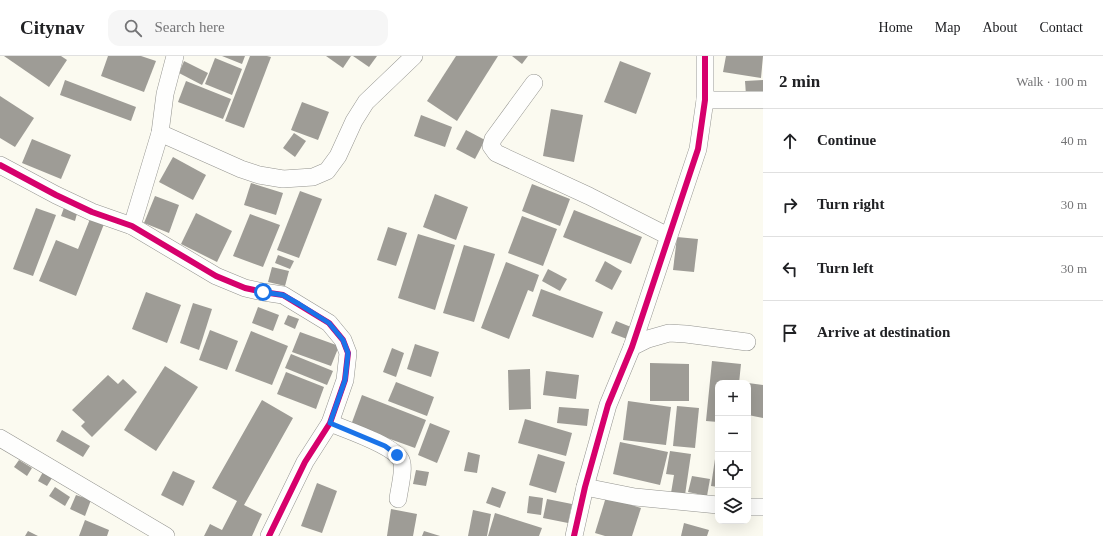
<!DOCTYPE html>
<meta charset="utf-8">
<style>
:root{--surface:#fff;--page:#f6f6f6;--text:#202124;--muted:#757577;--line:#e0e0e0}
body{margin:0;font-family:"Times New Roman",serif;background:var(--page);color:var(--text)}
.controls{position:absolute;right:12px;bottom:12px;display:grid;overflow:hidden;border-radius:8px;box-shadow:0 4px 16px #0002}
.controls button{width:36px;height:36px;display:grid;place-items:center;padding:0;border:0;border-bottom:1px solid var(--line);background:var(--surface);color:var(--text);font:20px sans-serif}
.stop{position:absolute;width:12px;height:12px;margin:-9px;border:3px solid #1a73e8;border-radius:50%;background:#fff}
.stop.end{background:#1a73e8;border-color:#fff;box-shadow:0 1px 4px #0008}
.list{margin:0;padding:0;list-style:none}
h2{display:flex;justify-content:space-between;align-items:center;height:52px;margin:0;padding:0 16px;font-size:17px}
h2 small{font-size:13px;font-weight:400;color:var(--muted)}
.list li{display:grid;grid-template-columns:26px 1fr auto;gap:12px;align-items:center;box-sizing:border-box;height:64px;padding:0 16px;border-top:1px solid var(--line)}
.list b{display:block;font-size:15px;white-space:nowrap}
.list em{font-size:13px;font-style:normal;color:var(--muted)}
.icon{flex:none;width:22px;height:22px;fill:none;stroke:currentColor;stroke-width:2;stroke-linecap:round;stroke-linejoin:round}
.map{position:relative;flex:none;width:763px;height:480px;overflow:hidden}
header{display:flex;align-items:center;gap:24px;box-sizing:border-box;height:56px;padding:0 20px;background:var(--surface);border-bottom:1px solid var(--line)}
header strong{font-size:19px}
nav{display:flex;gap:22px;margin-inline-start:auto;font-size:14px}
.search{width:280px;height:36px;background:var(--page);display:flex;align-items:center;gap:10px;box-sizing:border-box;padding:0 14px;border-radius:12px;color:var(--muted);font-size:15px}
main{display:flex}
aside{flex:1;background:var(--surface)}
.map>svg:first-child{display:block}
.building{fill:#9e9c96}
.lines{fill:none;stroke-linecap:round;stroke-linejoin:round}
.street-casing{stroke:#94948f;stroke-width:18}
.street{stroke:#fefefd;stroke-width:17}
.cycleway-casing{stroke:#fff;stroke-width:8}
.cycleway{stroke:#d6006c;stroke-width:6}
.route{stroke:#1a73e8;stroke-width:5}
</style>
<header>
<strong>Citynav</strong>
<div class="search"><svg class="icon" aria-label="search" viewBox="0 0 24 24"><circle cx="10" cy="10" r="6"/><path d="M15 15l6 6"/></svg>Search here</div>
<nav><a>Home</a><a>Map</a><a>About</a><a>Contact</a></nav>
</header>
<main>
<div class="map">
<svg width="763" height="480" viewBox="0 0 763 480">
<rect width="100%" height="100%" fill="#fbfaf0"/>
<!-- building -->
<g class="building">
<path d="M4 0H61L67 4 49 31Z"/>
<path d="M108 0H141L156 5 144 36 101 20Z"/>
<path d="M222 0H245L242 8Z"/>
<path d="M250 0H267L271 1 244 72 225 65Z"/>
<path d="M326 0H351L343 12Z"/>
<path d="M353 0H377L369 11Z"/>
<path d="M456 0H498L457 65 427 45Z"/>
<path d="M512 0H528L522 8Z"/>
<path d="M726 0H763L761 22 723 16Z"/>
<path d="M215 2 242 13 232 39 205 28Z"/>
<path d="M184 5 208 17 202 29 179 17Z"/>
<path d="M620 5 651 17 636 58 604 46Z"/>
<path d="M65 24 136 51 131 65 60 39Z"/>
<path d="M763 24V38L746 39 745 25Z"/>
<path d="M186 25 231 43 223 63 178 46Z"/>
<path d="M0 40 34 62 15 91 0 82Z"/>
<path d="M302 46 329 56 318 84 291 74Z"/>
<path d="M551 53 583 59 574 106 543 100Z"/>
<path d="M421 59 452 71 445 91 414 80Z"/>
<path d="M466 74 485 84 475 103 456 93Z"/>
<path d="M294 77 306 85 295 101 283 92Z"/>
<path d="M32 83 71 99 61 123 22 107Z"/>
<path d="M173 101 206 119 193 144 159 126Z"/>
<path d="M251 127 283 137 276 159 244 149Z"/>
<path d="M532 128 570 143 560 170 522 155Z"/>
<path d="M300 135 322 143 299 202 277 194Z"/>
<path d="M435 138 468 151 456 184 423 171Z"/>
<path d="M155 140 179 149 169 177 144 167Z"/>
<path d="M65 149 78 154 75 165 61 160Z"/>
<path d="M36 152 56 159 33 220 13 213Z"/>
<path d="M574 154 642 181 631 208 563 181Z"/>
<path d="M196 157 232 175 217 206 181 188Z"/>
<path d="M250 158 280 169 263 211 233 200Z"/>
<path d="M522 160 557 173 543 210 508 197Z"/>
<path d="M90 163 104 168 76 240 39 225 56 184 78 193Z"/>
<path d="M388 171 407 177 396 210 377 204Z"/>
<path d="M418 178 455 189 435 254 398 242Z"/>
<path d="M677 181 698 183 694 216 673 214Z"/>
<path d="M464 189 495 198 474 266 443 257Z"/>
<path d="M278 199 294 205 290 213 275 207Z"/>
<path d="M605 205 622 215 612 234 595 225Z"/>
<path d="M506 206 539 219 533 236 528 234 509 283 481 272Z"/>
<path d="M272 211 289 215 285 230 268 226Z"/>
<path d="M548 213 567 223 560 235 542 225Z"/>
<path d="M541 233 603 256 593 282 532 260Z"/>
<path d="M146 236 181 249 167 287 132 273Z"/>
<path d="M193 247 212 253 199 294 180 287Z"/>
<path d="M258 251 279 259 273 275 252 267Z"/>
<path d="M288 259 299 263 295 273 284 268Z"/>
<path d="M616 265 631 271 627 283 611 277Z"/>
<path d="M210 274 238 285 227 314 199 304Z"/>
<path d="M251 275 288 290 272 329 235 315Z"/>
<path d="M300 276 339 290 331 310 292 296Z"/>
<path d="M415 288 439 296 431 321 407 313Z"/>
<path d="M392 292 404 297 396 321 383 316Z"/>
<path d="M291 298 333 315 327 329 285 312Z"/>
<path d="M712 305 741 308 739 327H718V366L706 365Z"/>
<path d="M650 307 689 308V345H650Z"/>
<path d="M165 310 198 331 156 395 124 374Z"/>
<path d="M530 313 531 353 509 354 508 314Z"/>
<path d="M546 315 579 319 576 343 543 339Z"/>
<path d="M286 316 324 331 316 353 277 338Z"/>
<path d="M108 319 118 328 123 323 137 336 92 381 81 370 85 366 72 354Z"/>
<path d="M396 326 434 341 427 360 388 345Z"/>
<path d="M748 327 763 329V362L748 359Z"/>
<path d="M362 339 426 364 415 392 351 369Z"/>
<path d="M262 344 293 362 244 449 262 458 252 480H204L210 468 222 474 237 445 212 432Z"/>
<path d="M628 345 671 351 666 389 623 384Z"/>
<path d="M677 350 699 352 695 392 673 390Z"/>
<path d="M559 351 589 353 587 370 557 367Z"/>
<path d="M525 363 572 377 566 400 518 387Z"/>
<path d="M430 367 450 375 437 407 418 399Z"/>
<path d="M62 374 90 390 83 401 56 385Z"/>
<path d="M620 386 668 396 660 429 613 418Z"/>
<path d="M670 395 691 398 685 439 671 437 674 419 666 418Z"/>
<path d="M468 396 480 399 477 417 464 415Z"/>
<path d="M538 398 565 406 556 437 529 429Z"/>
<path d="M715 403H718V431L711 430Z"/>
<path d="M19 404 32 412 27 420 14 411Z"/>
<path d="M416 414 429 416 426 430 413 428Z"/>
<path d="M173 415 195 425 183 450 161 439Z"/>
<path d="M43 416 52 422 47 430 38 425Z"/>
<path d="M692 420 710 423 707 440 688 436Z"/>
<path d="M317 427 337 435 322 477 301 470Z"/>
<path d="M55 431 70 441 65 450 49 440Z"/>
<path d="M492 431 506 436 500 452 486 447Z"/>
<path d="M76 439 91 444 85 460 70 453Z"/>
<path d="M529 440 543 442 541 459 527 457Z"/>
<path d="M606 441 641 452 632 480H605L595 477Z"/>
<path d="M547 443 572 448 568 467 543 462Z"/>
<path d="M391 453 417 458 413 480H387Z"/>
<path d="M473 454 491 458 487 480H468Z"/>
<path d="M495 457 542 472 539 480H488Z"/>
<path d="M85 464 109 474 107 480H79Z"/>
<path d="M684 467 709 474 707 480H681Z"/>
<path d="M28 475 38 480H25Z"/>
<path d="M424 475 440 480H422Z"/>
</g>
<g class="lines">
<!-- street casing -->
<g class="street-casing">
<g id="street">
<path d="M534 27 493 83 491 90 496 97 589 140 668 180"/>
<path d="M705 44H763"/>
<path d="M160 77 241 113 259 119 283 123 313 121 327 115 338 100 354 65 366 46 414 0"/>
<path d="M0 109 56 139 92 156 132 170 216 220 245 232 263 236 283 239 329 267 343 284 348 297 345 324 330 367 305 406 269 480"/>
<path d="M132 170 160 77 165 38 175 0"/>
<path d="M632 291 648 283 669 277 686 278 747 286"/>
<path d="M330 367C347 374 393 389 401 404 405 412 399 434 398 443"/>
<path d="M0 382 166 480"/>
<path d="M585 431 635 441 718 449"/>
<path d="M748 451H763"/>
<path d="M574 480 585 431 608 349 632 291 698 93 705 44V0"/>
</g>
</g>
<!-- street -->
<use href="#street" class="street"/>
<!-- cycleway casing -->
<g class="cycleway-casing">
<g id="cycleway">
<path d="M0 109 56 139 92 156 132 170 216 220 245 232 263 236 283 239 329 267 343 284 348 297 345 324 330 367 305 406 269 480"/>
<path d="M574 480 585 431 608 349 632 291 698 93 705 44V0"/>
</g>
</g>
<!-- cycleway -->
<use href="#cycleway" class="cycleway"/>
</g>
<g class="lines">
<!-- route -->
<path class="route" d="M263 236 283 239 299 248 329 267 343 284 348 297 345 324 330 367 385 390 397 399"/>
</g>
</svg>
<div class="controls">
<button>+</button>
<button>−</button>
<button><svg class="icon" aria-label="locate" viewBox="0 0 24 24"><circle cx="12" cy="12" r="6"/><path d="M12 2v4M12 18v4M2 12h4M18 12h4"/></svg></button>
<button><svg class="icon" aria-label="layers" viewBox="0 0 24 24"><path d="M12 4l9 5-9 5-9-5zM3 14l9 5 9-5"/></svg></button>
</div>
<div class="stop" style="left:263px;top:236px"></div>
<div class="stop end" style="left:397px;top:399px"></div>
</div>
<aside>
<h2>2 min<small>Walk · 100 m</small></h2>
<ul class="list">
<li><svg class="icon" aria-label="ahead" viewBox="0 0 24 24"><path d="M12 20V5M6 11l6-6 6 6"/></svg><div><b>Continue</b></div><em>40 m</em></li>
<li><svg class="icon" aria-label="right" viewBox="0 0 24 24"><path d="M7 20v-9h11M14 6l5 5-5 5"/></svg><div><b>Turn right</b></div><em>30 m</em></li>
<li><svg class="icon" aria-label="left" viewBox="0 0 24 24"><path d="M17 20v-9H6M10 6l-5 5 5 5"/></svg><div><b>Turn left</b></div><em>30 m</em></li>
<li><svg class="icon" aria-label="arrive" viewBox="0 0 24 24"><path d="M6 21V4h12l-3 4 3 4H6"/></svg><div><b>Arrive at destination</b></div></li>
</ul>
</aside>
</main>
